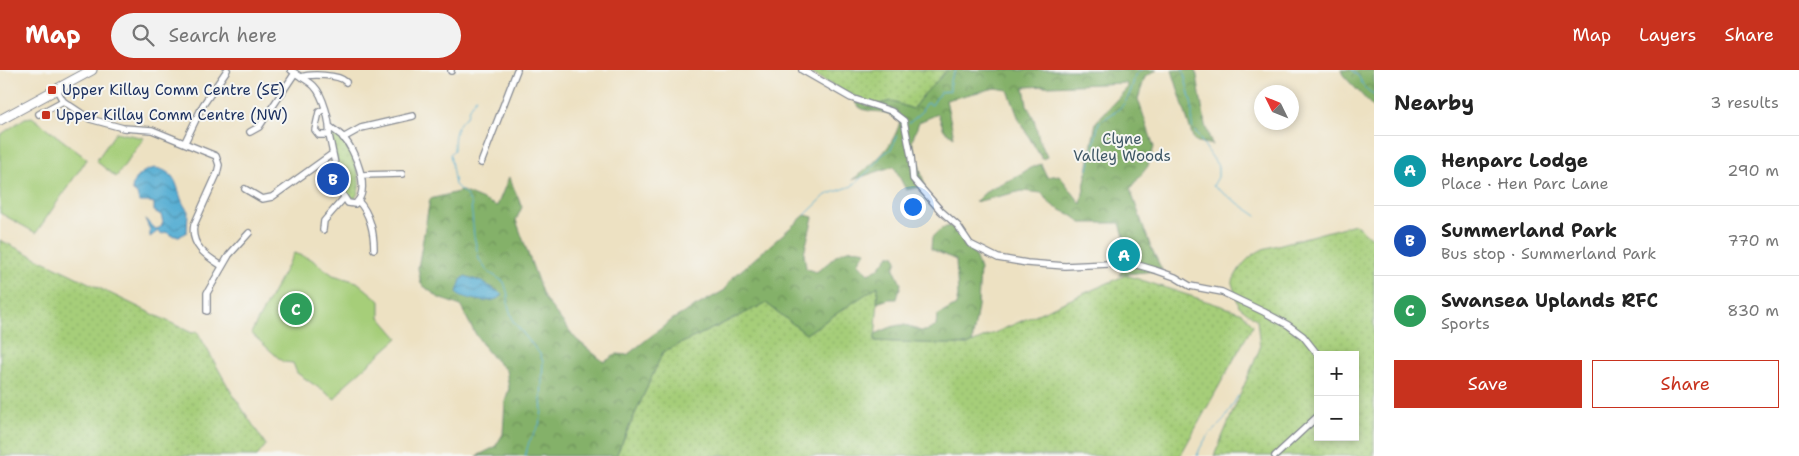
<!DOCTYPE html>
<meta charset="utf-8">
<style>
:root{--surface:#fff;--page:#f2f2f2;--text:#222;--muted:#767676;--line:#e0e0e0;--accent:#c8321e}
body{margin:0;font-family:"Shantell Sans",sans-serif;background:var(--page);color:var(--text)}
.controls{position:absolute;right:15px;bottom:15px;display:grid;overflow:hidden;border-radius:0px;box-shadow:0 2px 8px #0003}
.controls button{width:45px;height:45px;display:grid;place-items:center;padding:0;border:0;border-bottom:1px solid var(--line);background:var(--surface);color:var(--text);font:25px sans-serif}
.compass{position:absolute;left:1254px;top:15px;width:45px;height:45px;border-radius:50%;background:var(--surface);box-shadow:0 2px 8px #0003;rotate:313deg}
.you{position:absolute;left:912px;top:136px;width:18px;height:18px;margin:-12px;border:4px solid #fff;border-radius:50%;background:#1a73e8;box-shadow:0 0 0 8px #1a73e833}
.badge{display:grid;place-items:center;width:32px;height:32px;border-radius:50%;background:var(--accent);color:#fff;font-size:16px;font-weight:700}
.pin{position:absolute;translate:-50% -50%;border:2px solid #fff;box-shadow:0 1px 5px #0006}
.list{margin:0;padding:0;list-style:none}
h2{display:flex;justify-content:space-between;align-items:center;height:65px;margin:0;padding:0 20px;font-size:21px}
h2 small{font-size:16px;font-weight:400;color:var(--muted)}
.list li{display:grid;grid-template-columns:32px 1fr auto;gap:15px;align-items:center;box-sizing:border-box;height:70px;padding:0 20px;border-top:1px solid var(--line)}
.list b{display:block;font-size:19px;white-space:nowrap}
.list p{margin:0;font-size:16px;white-space:nowrap;color:var(--muted)}
.list em{font-size:16px;font-style:normal;color:var(--muted)}
.actions{display:flex;gap:10px;padding:15px 20px}
.actions a{flex:1;padding:11px 0;border:1px solid var(--accent);border-radius:0px;text-align:center;font-size:18px;color:var(--accent)}
.actions .main{background:var(--accent);color:#fff}
.icon{flex:none;width:28px;height:28px;fill:none;stroke:currentColor;stroke-width:2;stroke-linecap:round;stroke-linejoin:round}
.map{position:relative;flex:none;width:1374px;height:386px;overflow:hidden}
header{display:flex;align-items:center;gap:30px;box-sizing:border-box;height:70px;padding:0 25px;background:var(--accent);color:#fff}
header strong{font-size:24px}
nav{display:flex;gap:28px;margin-inline-start:auto;font-size:18px}
.search{width:350px;height:45px;background:var(--page);display:flex;align-items:center;gap:12px;box-sizing:border-box;padding:0 18px;border-radius:28px;color:var(--muted);font-size:19px}
main{display:flex}
aside{flex:1;background:var(--surface)}
.map>svg:first-child{display:block}
.grass{fill:url(#grass-dots);stroke:#607e6c;fill-rule:evenodd}
.forest{fill:url(#forest-crowns);stroke:#507064}
.park{fill:#a6ce79;stroke:#607e6c}
.water{fill:url(#water-waves);stroke:#386e98}
.lines{fill:none;stroke-linecap:round;stroke-linejoin:round}
.stream{stroke:#56aed3;stroke-width:1}
.minor-casing{stroke:#848890;stroke-width:8}
.primary-casing{stroke:#848890;stroke-width:11}
.minor{stroke:#fff;stroke-width:5.5}
.primary{stroke:#fff;stroke-width:9}
.poi-dot{fill:#c8321e;stroke:#f6f6f2;stroke-width:2}
.labels{text-anchor:middle;stroke-width:4;stroke-linejoin:round;paint-order:stroke}
.poi-label{font-size:15px;fill:#1b2f5e;stroke:#f6f6f2;text-anchor:start}
.park-label{font-size:15px;fill:#3e5765;stroke:#f6f6f2}
</style>
<header>
<strong>Map</strong>
<div class="search"><svg class="icon" aria-label="search" viewBox="0 0 24 24"><circle cx="10" cy="10" r="6"/><path d="M15 15l6 6"/></svg>Search here</div>
<nav><a>Map</a><a>Layers</a><a>Share</a></nav>
</header>
<main>
<div class="map">
<svg width="1374" height="386" viewBox="0 0 1374 386">
<defs>
<pattern id="grass-dots" width="8" height="8" patternUnits="userSpaceOnUse" patternTransform="scale(1.25)"><rect width="8" height="8" fill="#a6ce79"/><path d="M2 2h.1M6 6h.1" fill="none" stroke="#8eb16b" stroke-width="1.8" stroke-linecap="round"/></pattern>
<pattern id="forest-crowns" width="20" height="18" patternUnits="userSpaceOnUse" patternTransform="scale(1.25)"><rect width="20" height="18" fill="#84b169"/><path d="M2 6a3 3 0 1 1 6 0M12 15a3 3 0 1 1 6 0" fill="none" stroke="#6b905a"/></pattern>
<pattern id="water-waves" width="16" height="10" patternUnits="userSpaceOnUse" patternTransform="scale(1.25)"><rect width="16" height="10" fill="#56aed3"/><path d="M0 5q4-4 8 0t8 0" fill="none" stroke="#468eae"/></pattern>
</defs>
<rect width="100%" height="100%" fill="#f6f6f2"/>
<filter id="ink" filterUnits="userSpaceOnUse"><feTurbulence type="fractalNoise" baseFrequency=".02" numOctaves="2"/><feDisplacementMap in="SourceGraphic" scale="10" xChannelSelector="R" yChannelSelector="G"/><feConvolveMatrix kernelMatrix="1 2 1 2 8 2 1 2 1" color-interpolation-filters="sRGB"/></filter>
<filter id="wash" filterUnits="userSpaceOnUse"><feTurbulence type="fractalNoise" baseFrequency=".0096" numOctaves="4" result="noise"/><feDisplacementMap in="SourceGraphic" scale="20" xChannelSelector="R" yChannelSelector="G"/><feGaussianBlur stdDeviation="1.12" result="paint"/><feColorMatrix in="noise" values="0 0 0 0 0 0 0 0 0 0 0 0 0 0 0 0 0 1.4 0 .05"/><feComposite in="paint" operator="in"/></filter>
<g filter="url(#wash)">
<rect width="100%" height="100%" fill="#ede1c2"/>
<!-- grass -->
<g class="grass">
<path d="M806 0H947C936 13 922 24 913 39L890 31 877 35 844 22Z"/>
<path d="M333 63C348 70 368 113 355 128L347 127 344 123 331 66Z"/>
<path d="M1355 154 1374 170V386H1214L1260 278 1257 250 1239 236 1232 213C1239 197 1247 187 1263 179ZM1318 285H1355V367H1318Z"/>
<path d="M0 170 192 263 197 261 230 320 266 375 257 386H0Z"/>
<path d="M1126 205 1243 243 1253 255 1180 386H616L663 282 766 233 806 264 879 215 875 271 967 275Z"/>
</g>
<!-- forest -->
<g class="forest">
<path d="M947 0H1157L1145 7 1138 29 1154 77 1148 96 1130 119 1150 175 1162 200 1119 205 1131 187 1132 176 1125 170 1120 153H1081C1068 139 1052 142 1042 123L1022 121 975 132 989 119 1016 107 1030 98 1041 94 1047 107 1059 105 1081 134 1096 52 1128 17 1126 13 1024 17 1027 35 1034 49 1039 69 1047 87 1042 89 1020 52 1008 20 995 18 946 30 954 67 944 60 938 44 919 52 912 71 925 116 906 120 894 96 852 110C874 93 891 81 900 52 897 50 894 46 890 44 879 39 862 45 855 32L873 37 890 31 913 39C922 24 936 13 947 0Z"/>
<path d="M1172 0H1196L1205 55 1212 75 1194 71Z"/>
<path d="M1341 0H1374V38L1343 5Z"/>
<path d="M509 107 522 137 516 150 544 228 576 269 604 292 617 284 627 285 673 249 725 220 730 210 805 145 813 147 804 183 806 198 816 202C837 189 837 175 866 181L858 193 868 204 878 199 889 185H895L897 191 894 199 901 214 897 229H889L877 233 878 216 806 264 766 233 663 282 616 386H477L495 377 503 364 505 332 509 318 506 300C486 284 472 260 461 236L439 228 421 214 418 198 430 129 462 121 497 136Z"/>
<path d="M949 156 958 160 973 180 980 199 978 236 972 273 968 275 875 271V264C883 261 893 255 902 255 916 255 919 268 936 256L937 246 956 235 958 226 956 190 931 179 932 167 941 159Z"/>
</g>
<!-- park -->
<g class="park">
<path d="M32 47 87 89 36 163 0 143V65L25 48Z"/>
<path d="M116 62 144 68 116 107 96 91Z"/>
<path d="M294 183 311 189 333 205 357 212 380 231V247L398 268 346 314 335 329 297 303 293 293 283 292 251 263Z"/>
</g>
<!-- water -->
<g class="water">
<path d="M156 98C183 103 174 125 188 141L187 162C179 168 173 167 166 162L162 164 158 161 150 167V160L145 149 156 159 161 157 163 152 161 145 154 141V133L150 132H139L137 124 132 120C133 106 143 100 156 98Z"/>
<path d="M465 206 482 212 502 224V226C489 235 473 230 459 225L457 222 461 210Z"/>
</g>
<g class="lines">
<!-- stream -->
<g class="stream">
<path d="M1183 0 1192 36V57L1218 96V107L1213 116 1257 146"/>
<path d="M1352 0 1359 7 1364 17 1374 25"/>
<path d="M476 28 469 38 467 46C455 55 454 66 454 80L450 84 455 115 466 125 471 133 474 166 479 189 487 201 504 212 508 225V235L513 251 540 284 543 292 541 330 542 341 539 355 529 372 525 386"/>
<path d="M909 53 921 43 925 34 928 33 932 35 940 22 950 21V10L956 0"/>
<path d="M1087 103 1099 52C1123 38 1129 33 1135 5L1141 0"/>
<path d="M805 145 826 125 852 116 862 107 871 99 882 85 891 79 898 65"/>
<path d="M1218 356 1224 350 1238 326"/>
<path d="M1197 386C1201 374 1207 366 1216 358"/>
</g>
</g>
</g>
<g filter="url(#ink)">
<g class="lines">
<!-- minor casing -->
<g class="minor-casing">
<g id="minor">
<path d="M291 0C298 6 308 10 314 16 323 25 331 53 329 65L341 122 348 133 355 134C372 120 355 80 343 67 339 63 334 60 330 57"/>
<path d="M451 0V1"/>
<path d="M802 0 851 28 891 41 904 51 911 86 913 109 941 141 958 156 970 174 998 188 1027 193 1065 196 1131 193 1155 200 1175 207 1190 216 1222 222 1264 242 1288 255 1303 266 1318 285"/>
<path d="M301 7C310 4 339 4 346 12"/>
<path d="M57 20 63 31 90 49 123 58 152 60 216 86 219 95 217 104 194 155C190 175 206 186 222 196"/>
<path d="M325 39 319 42 315 60 319 65H329"/>
<path d="M39 44 63 31"/>
<path d="M250 62 259 57 295 3"/>
<path d="M343 68 361 58 413 46"/>
<path d="M185 72 203 35 227 0"/>
<path d="M481 93 517 0"/>
<path d="M361 105 402 104"/>
<path d="M245 119 262 129 272 127 332 84"/>
<path d="M358 131C370 143 374 163 374 179"/>
<path d="M323 160 324 151 344 128"/>
<path d="M207 241V223L229 185 249 163"/>
<path d="M1275 386 1318 346"/>
</g>
</g>
<!-- primary casing -->
<g class="primary-casing">
<path id="primary" d="M0 50 92 0"/>
</g>
<!-- minor -->
<use href="#minor" class="minor"/>
<!-- primary -->
<use href="#primary" class="primary"/>
</g>
</g>
<!-- markers -->
<g class="poi-dot">
<rect x="47" y="15" width="10" height="10" rx="2.5"/>
<rect x="41" y="40" width="10" height="10" rx="2.5"/>
</g>
<g class="labels">
<!-- poi labels -->
<g class="poi-label">
<text x="62" y="25">Upper Killay Comm Centre (SE)</text>
<text x="56" y="50">Upper Killay Comm Centre (NW)</text>
</g>
<!-- park labels -->
<g class="park-label">
<text x="1122" y="74">Clyne<tspan x="1122" dy="17">Valley Woods</tspan></text>
</g>
</g>
</svg>
<div class="controls">
<button>+</button>
<button>−</button>
</div>
<svg class="compass" viewBox="-18 -18 36 36"><path d="M0-13l5 13h-10z" fill="#e53935"/><path d="M0 13l5-13h-10z" fill="#767676"/></svg>
<div class="you"></div>
<div class="pin badge" style="left:1124px;top:185px;background:#0f9aa8">A</div>
<div class="pin badge" style="left:333px;top:109px;background:#1a4fb4">B</div>
<div class="pin badge" style="left:296px;top:239px;background:#2e9e5b">C</div>
</div>
<aside>
<h2>Nearby<small>3 results</small></h2>
<ul class="list">
<li><span class="badge" style="background:#0f9aa8">A</span><div><b>Henparc Lodge</b><p>Place · Hen Parc Lane</p></div><em>290 m</em></li>
<li><span class="badge" style="background:#1a4fb4">B</span><div><b>Summerland Park</b><p>Bus stop · Summerland Park</p></div><em>770 m</em></li>
<li><span class="badge" style="background:#2e9e5b">C</span><div><b>Swansea Uplands RFC</b><p>Sports</p></div><em>830 m</em></li>
</ul>
<div class="actions"><a class="main">Save</a><a>Share</a></div>
</aside>
</main>
